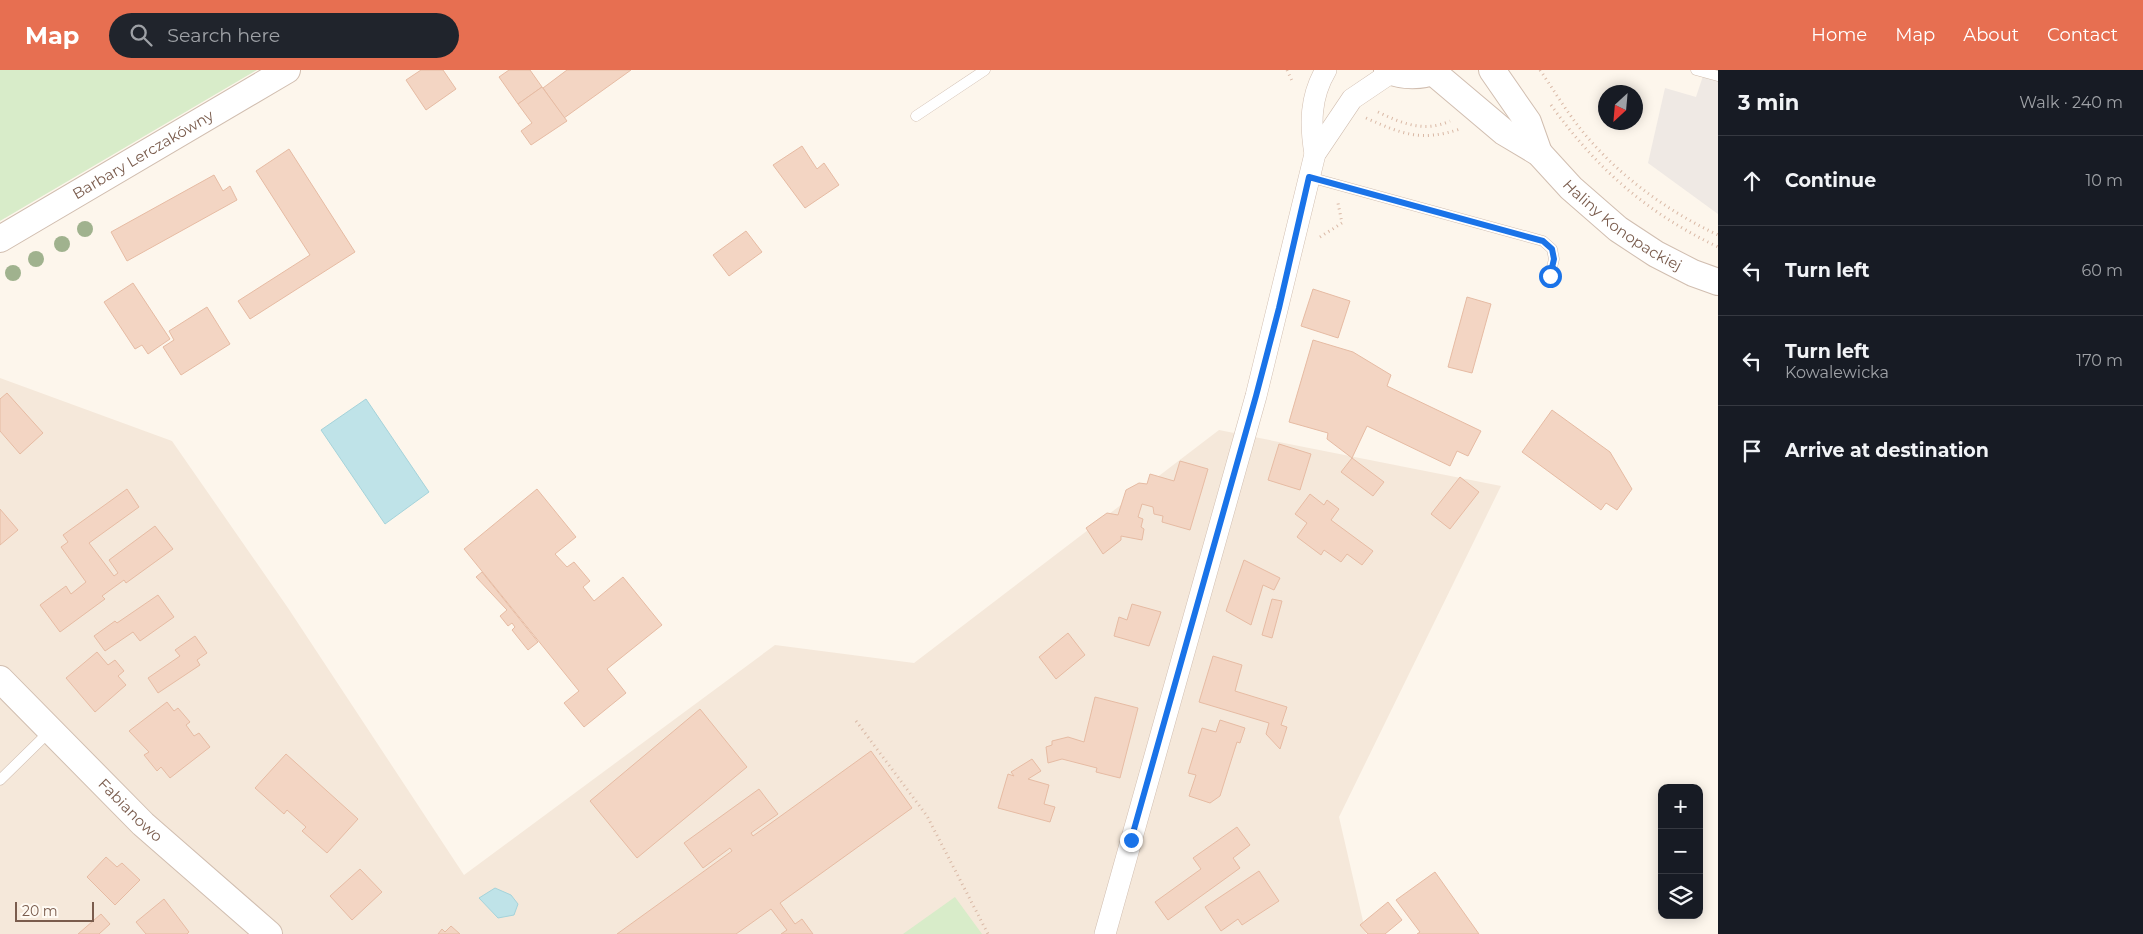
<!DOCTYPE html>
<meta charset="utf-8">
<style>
:root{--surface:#171b24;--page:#20242c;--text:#f1f3f6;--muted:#9ea1a6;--line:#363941;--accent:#e76f51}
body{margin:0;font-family:Montserrat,sans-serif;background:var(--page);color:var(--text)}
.controls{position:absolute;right:15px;bottom:15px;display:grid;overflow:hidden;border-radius:10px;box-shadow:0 2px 12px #0003}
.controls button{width:45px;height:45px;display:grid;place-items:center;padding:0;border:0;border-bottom:1px solid var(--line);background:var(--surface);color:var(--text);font:25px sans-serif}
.compass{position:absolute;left:1598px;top:15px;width:45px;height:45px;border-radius:50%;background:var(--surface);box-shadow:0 2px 12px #0003;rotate:206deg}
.scale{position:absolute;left:15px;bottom:12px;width:79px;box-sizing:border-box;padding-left:5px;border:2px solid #7a5c4d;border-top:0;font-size:14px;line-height:18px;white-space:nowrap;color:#7a5c4d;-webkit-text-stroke:4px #fffaf3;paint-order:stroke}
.stop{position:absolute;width:15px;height:15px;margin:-11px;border:4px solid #1a73e8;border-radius:50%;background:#fff}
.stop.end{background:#1a73e8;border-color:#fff;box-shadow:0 1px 5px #0008}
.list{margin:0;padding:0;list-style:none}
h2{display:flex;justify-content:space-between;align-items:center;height:65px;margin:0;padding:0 20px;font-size:21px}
h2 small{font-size:16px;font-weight:400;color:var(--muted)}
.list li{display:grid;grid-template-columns:32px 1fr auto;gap:15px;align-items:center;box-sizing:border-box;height:90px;padding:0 20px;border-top:1px solid var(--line)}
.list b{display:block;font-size:19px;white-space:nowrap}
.list p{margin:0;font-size:16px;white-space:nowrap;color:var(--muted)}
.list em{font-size:16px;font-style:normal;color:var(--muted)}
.icon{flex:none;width:28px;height:28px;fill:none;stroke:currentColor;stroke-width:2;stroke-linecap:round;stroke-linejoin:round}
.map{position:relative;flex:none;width:1718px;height:864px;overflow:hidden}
header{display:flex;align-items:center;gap:30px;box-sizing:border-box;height:70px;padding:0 25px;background:var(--accent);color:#fff}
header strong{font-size:24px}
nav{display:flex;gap:28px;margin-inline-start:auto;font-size:18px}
.search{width:350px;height:45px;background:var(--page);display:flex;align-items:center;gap:12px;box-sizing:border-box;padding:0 18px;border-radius:28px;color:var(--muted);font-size:19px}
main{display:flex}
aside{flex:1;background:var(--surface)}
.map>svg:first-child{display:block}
.residential{fill:#f5e8da}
.industrial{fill:#efe9e4}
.green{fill:#d8ecc9}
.water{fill:#bfe3e8;stroke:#a5d3da}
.building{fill:#f3d5c3;stroke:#e6bba3}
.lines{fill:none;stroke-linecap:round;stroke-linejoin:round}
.service-casing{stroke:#d1beb0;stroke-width:11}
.minor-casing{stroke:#d1beb0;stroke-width:22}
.tertiary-casing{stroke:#d1beb0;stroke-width:28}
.path{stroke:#d9b8a5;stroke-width:3;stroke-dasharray:1 4;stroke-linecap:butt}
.service{stroke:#fff;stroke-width:10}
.minor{stroke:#fff;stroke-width:21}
.tertiary{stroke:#fff;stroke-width:26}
.tree{fill:#a0b28e}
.route{stroke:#1a73e8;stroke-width:6}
.labels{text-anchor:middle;stroke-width:5;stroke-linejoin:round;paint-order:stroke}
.street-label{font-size:15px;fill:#7a5c4d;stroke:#fffaf3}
</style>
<header>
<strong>Map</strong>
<div class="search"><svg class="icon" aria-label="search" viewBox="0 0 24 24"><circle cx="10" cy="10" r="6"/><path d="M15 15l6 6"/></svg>Search here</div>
<nav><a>Home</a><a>Map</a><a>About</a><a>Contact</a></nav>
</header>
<main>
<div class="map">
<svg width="1718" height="864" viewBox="0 0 1718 864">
<rect width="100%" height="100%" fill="#fdf6ec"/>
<!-- residential -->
<path class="residential" d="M0 308 172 371 288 538 464 805 775 575 914 593 1219 360 1501 416 1339 747 1366 864H0Z"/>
<!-- industrial -->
<path class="industrial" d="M1705 0H1718V144L1648 93 1665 18 1696 27Z"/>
<!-- green -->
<g class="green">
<path d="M0 0H257L0 151Z"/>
<path d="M955 827 982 864H903Z"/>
</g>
<!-- water -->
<g class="water">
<path d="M366 329 429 422 385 454 321 360Z"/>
<path d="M495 818 511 825 518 834 514 845 498 848 479 828Z"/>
</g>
<!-- building -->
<g class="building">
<path d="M421 0H443L456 19 426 40 406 10Z"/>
<path d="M509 0H530L542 17 518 34 499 7Z"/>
<path d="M567 0H631L564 48 543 18Z"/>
<path d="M542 17 567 51 531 75 521 61 532 53 518 34Z"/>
<path d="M802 76 817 99 824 93 839 115 805 138 773 95Z"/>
<path d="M289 79 355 182 250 249 238 231 310 185 256 101Z"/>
<path d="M214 105 223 121 230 116 237 130 127 191 111 162Z"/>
<path d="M746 161 762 182 729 206 713 185Z"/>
<path d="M133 213 170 269 148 284 142 275 135 279 104 232Z"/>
<path d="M1313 219 1350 231 1338 268 1301 256Z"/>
<path d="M1467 227 1491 234 1472 303 1448 297Z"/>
<path d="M207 237 230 274 181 305 163 277 174 270 169 261Z"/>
<path d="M1313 270 1353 282 1391 305 1387 316 1481 361 1468 386 1457 381 1450 396 1367 356 1352 388 1327 369 1328 363 1289 352Z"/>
<path d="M7 323 43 363 20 384 0 361V329Z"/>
<path d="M1552 340 1610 382 1632 419 1617 440 1606 433 1601 440 1522 382Z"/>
<path d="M1279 374 1311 384 1300 420 1268 410Z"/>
<path d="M1352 388 1384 412 1373 426 1341 402Z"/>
<path d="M1180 391 1208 399 1190 460 1162 452 1163 446 1154 444 1153 437 1142 434 1138 447 1143 449 1141 457 1144 459 1142 470 1121 466V470L1103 484 1086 458 1107 443 1118 445 1126 420 1139 413 1147 414 1150 404 1174 411Z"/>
<path d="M1460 407 1479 422 1450 459 1431 444Z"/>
<path d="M127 419 139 437 89 473 114 506 118 503 109 490 155 456 173 479 126 513 124 510 102 526 105 529 60 562 40 535 66 516 71 524 86 512 61 477 68 472 63 465Z"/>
<path d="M537 419 576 467 555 484 567 497 574 492 590 511 583 517 594 531 623 507 662 555 607 599 626 623 584 657 564 633 579 621 464 479Z"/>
<path d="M1310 424 1324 435 1327 430 1339 439 1331 450 1373 481 1362 495 1347 484 1341 492 1324 480 1321 485 1297 467 1307 453 1295 444Z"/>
<path d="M0 439 18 460 0 475Z"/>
<path d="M1244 490 1280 508 1274 520 1263 515 1251 555 1226 541Z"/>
<path d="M482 502 538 572 528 580 512 560 515 557 512 553 508 556 500 546 507 540 476 507Z"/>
<path d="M158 525 174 547 140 571 133 562 105 581 94 566 115 551 117 553Z"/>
<path d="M1272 529 1282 531 1272 568 1262 565Z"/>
<path d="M1132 534 1161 542 1149 576 1114 566 1119 547 1127 550Z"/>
<path d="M1068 563 1085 585 1056 609 1039 587Z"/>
<path d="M195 566 207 583 197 590 200 595 158 623 148 608 180 586 175 580Z"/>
<path d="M97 582 108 595 115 590 124 601 118 606 126 615 95 642 66 608Z"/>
<path d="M1213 586 1242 595 1235 621 1287 637 1281 655 1287 657 1280 679 1266 664 1269 653 1199 632Z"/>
<path d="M1095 627 1138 638 1120 708 1096 702 1097 698 1062 689 1048 693 1046 677 1052 675V671L1068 667 1084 672Z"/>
<path d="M167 632 174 641 178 638 190 652 186 655 194 666 199 663 210 677 170 708 161 697 157 701 144 685 149 682 129 661Z"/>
<path d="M700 639 747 697 637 788 590 731Z"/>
<path d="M1220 650 1245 658 1240 673 1237 672 1220 726 1210 733 1189 726 1196 705 1188 703 1202 658 1216 662Z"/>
<path d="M871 681 912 738 780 833 795 854 802 849 813 864H781L787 860 771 839 736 864H617L732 781 730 778 703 798 684 773 759 719 778 744 751 763 753 766Z"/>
<path d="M286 684 358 749 327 783 302 761 306 757 287 740 284 744 255 718Z"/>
<path d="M1032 689 1041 701 1028 709 1049 715 1044 734 1055 737 1050 752 998 738 1008 704 1014 706 1011 702Z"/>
<path d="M1237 757 1250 775 1233 788 1240 798 1168 850 1155 832 1201 799 1193 788Z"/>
<path d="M106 787 117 797 122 793 140 810 115 835 87 807Z"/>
<path d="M360 799 382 822 352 850 330 826Z"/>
<path d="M1259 801 1279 831 1242 855 1238 849 1221 861 1205 837Z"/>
<path d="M1435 802 1479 864H1417L1420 862 1396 830Z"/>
<path d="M164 829 189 862 187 864H146L136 852Z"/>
<path d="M1388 832 1402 850 1385 864H1368L1360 855Z"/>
<path d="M101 844 110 854 99 864H78Z"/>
<path d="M451 856 460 864H438L442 859 445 862Z"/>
</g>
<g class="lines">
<!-- service casing -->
<g class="service-casing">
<g id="service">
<path d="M1696 0 1718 6"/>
<path d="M916 46 985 0"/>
<path d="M1309 107 1543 171 1552 179 1554 189 1550 206"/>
<path d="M0 710 50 661"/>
</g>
</g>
<!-- minor casing -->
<g class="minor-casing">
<g id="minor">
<path d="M1315 84C1310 54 1310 27 1326 0"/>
<path d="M1105 864 1256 326 1315 84 1352 29 1392 2"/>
</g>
</g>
<!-- tertiary casing -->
<g class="tertiary-casing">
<g id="tertiary">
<path d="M1387 0C1403 7 1422 7 1437 0"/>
<path d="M1492 0 1528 52 1539 83"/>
<path id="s1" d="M1433 2 1504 62 1539 83 1571 118 1618 159 1656 184 1693 203 1718 212"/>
<path id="s2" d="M0 169 287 0"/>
<path id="s3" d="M0 609 143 754 269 864"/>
</g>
</g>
<!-- path -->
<g class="path">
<path d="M1287 0 1293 13"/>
<path d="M1540 0C1553 19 1565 39 1579 57 1615 103 1665 140 1718 165"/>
<path d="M1551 35C1597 99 1647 143 1718 177"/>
<path d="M1378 42C1401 53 1424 63 1450 51"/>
<path d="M1366 48C1402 64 1421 72 1460 59"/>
<path d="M1320 167 1342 153 1338 133"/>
<path d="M856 651 927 746 988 864"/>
</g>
<!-- service -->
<use href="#service" class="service"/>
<!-- minor -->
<use href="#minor" class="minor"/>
<!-- tertiary -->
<use href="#tertiary" class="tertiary"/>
</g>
<!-- trees -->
<g class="tree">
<circle cx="85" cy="159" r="8"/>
<circle cx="62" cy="174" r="8"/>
<circle cx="36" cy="189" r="8"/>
<circle cx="13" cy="203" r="8"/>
</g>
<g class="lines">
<!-- route -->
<path class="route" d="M1131 770 1256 326 1279 238 1309 107 1543 171 1552 179 1554 189 1550 206"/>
</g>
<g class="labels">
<!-- street labels -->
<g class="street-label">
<text dy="5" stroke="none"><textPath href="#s2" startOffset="166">Barbary Lerczakówny</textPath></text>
<text dy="5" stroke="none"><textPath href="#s1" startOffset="245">Haliny Konopackiej</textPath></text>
<text dy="5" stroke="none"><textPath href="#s3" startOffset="185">Fabianowo</textPath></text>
</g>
</g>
</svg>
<div class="controls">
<button>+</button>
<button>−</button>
<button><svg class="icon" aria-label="layers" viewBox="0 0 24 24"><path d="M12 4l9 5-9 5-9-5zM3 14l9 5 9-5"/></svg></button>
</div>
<svg class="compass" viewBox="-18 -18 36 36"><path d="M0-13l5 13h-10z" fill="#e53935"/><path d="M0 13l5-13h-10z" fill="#9ea1a6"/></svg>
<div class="scale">20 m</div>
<div class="stop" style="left:1550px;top:206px"></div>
<div class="stop end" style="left:1131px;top:770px"></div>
</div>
<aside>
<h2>3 min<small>Walk · 240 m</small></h2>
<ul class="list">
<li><svg class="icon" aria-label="ahead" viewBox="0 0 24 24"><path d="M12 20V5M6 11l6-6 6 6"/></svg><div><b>Continue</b></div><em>10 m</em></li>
<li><svg class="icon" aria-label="left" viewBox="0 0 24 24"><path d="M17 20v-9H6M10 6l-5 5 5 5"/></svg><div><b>Turn left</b></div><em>60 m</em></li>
<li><svg class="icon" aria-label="left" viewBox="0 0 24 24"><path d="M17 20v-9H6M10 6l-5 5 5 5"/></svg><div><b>Turn left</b><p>Kowalewicka</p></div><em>170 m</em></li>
<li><svg class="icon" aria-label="arrive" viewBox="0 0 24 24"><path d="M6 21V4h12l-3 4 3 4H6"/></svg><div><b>Arrive at destination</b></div></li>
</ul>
</aside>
</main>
